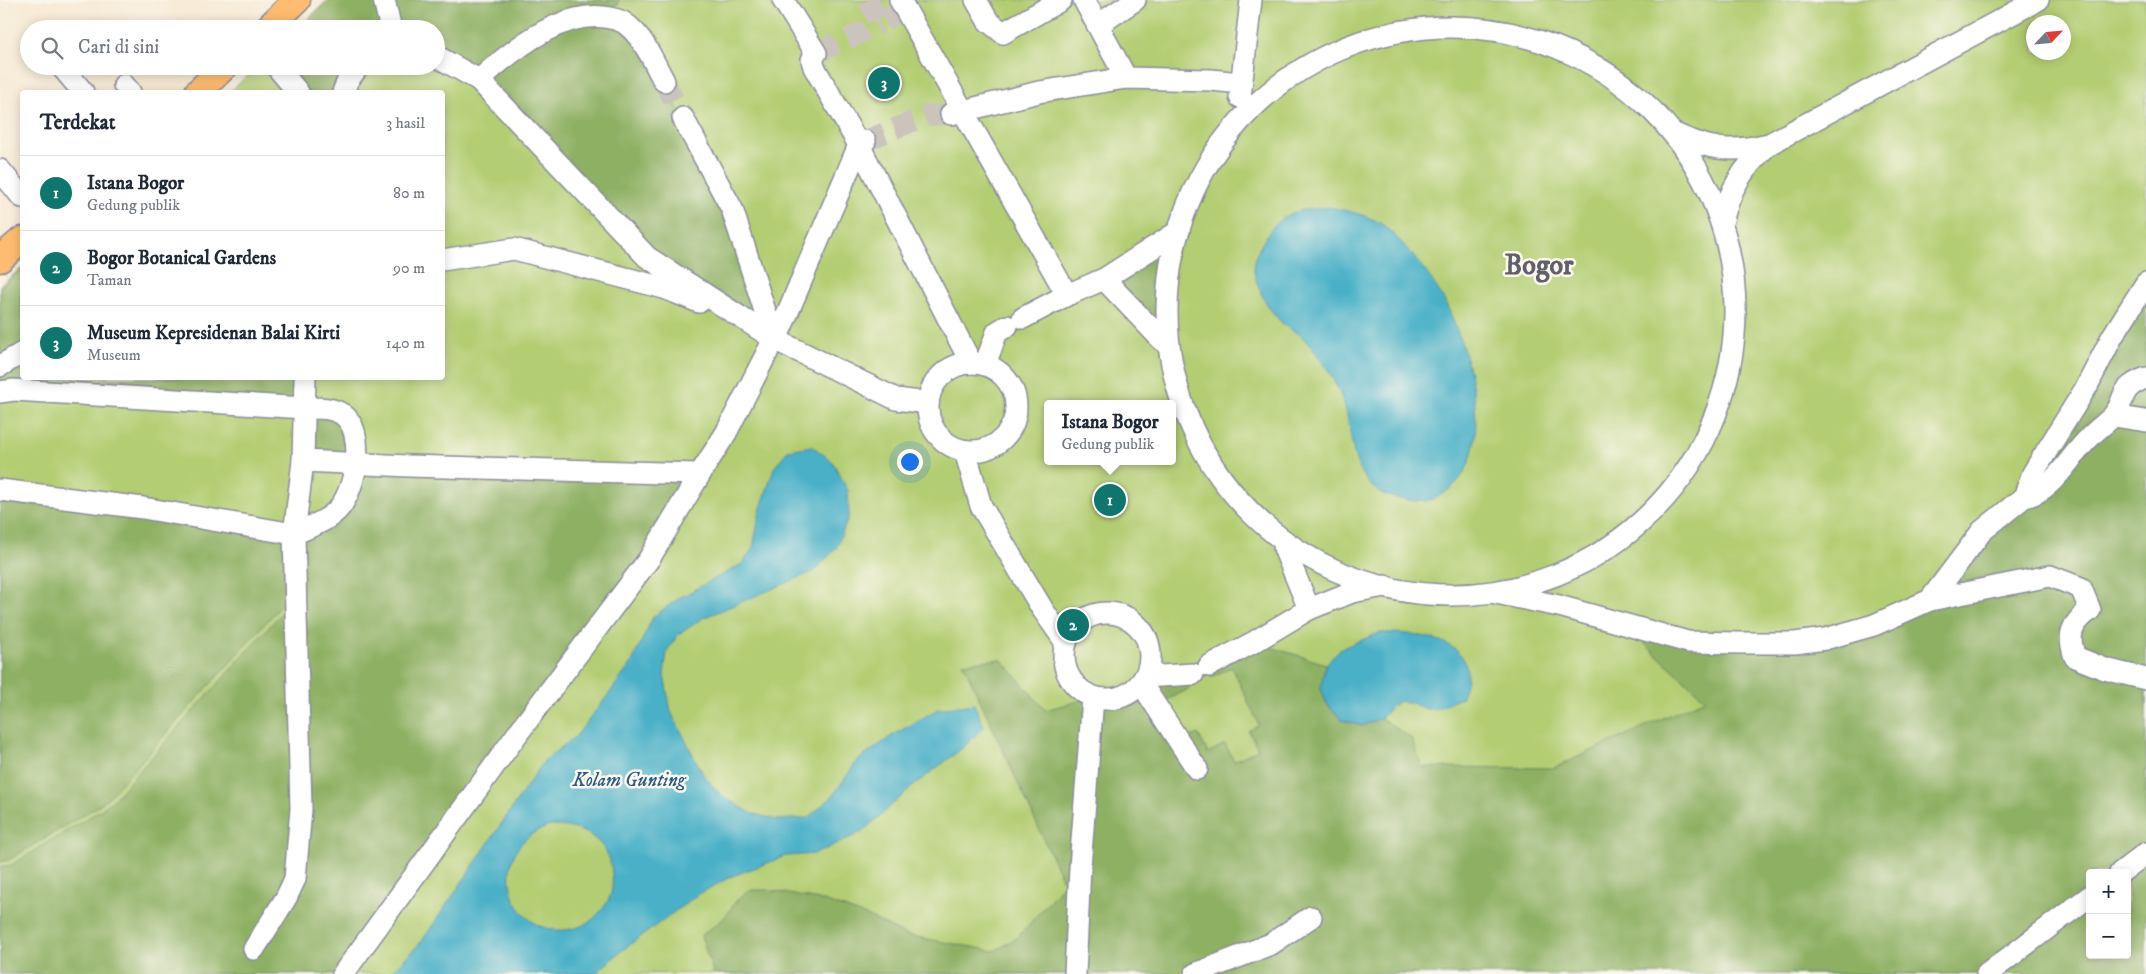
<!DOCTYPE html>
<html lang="id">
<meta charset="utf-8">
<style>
:root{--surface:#fff;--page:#f6f6f7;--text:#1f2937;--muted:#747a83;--line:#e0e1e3;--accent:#0f766e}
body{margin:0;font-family:"IM FELL DW Pica",serif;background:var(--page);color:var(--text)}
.controls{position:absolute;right:15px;bottom:15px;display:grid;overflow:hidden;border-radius:5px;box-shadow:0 2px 12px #0003}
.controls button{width:45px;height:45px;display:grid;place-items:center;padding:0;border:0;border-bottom:1px solid var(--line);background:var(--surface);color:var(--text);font:25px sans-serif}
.compass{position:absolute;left:2026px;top:15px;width:45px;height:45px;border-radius:50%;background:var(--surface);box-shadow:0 2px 12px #0003;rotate:64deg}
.you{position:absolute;left:909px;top:461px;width:18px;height:18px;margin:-12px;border:4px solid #fff;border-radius:50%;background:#1a73e8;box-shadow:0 0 0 8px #1a73e833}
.badge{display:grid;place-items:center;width:32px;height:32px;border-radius:50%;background:var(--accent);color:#fff;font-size:16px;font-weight:700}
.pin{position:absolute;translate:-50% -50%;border:2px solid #fff;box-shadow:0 1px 5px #0006}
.popup{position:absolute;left:1044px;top:400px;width:132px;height:65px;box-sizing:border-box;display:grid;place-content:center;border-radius:5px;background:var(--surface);filter:drop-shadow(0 1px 4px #0005);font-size:16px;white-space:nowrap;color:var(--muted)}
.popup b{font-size:19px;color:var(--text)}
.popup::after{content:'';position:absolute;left:50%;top:100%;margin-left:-10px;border:10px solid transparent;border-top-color:var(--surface)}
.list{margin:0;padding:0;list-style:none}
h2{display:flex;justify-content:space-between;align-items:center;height:65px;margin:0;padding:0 20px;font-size:21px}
h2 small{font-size:16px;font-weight:400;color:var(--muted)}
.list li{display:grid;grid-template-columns:32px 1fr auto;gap:15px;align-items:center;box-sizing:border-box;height:75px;padding:0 20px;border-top:1px solid var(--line)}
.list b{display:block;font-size:19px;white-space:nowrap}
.list p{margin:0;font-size:16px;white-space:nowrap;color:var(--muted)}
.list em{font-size:16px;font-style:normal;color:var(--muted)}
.icon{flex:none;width:28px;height:28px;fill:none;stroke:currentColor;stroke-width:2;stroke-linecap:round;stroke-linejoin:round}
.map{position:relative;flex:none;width:2146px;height:974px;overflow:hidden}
.search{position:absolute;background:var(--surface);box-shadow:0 2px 12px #0003;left:20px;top:20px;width:425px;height:55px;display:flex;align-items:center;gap:12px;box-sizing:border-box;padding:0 18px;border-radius:28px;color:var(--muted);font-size:19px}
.panel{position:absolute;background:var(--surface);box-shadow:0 2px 12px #0003;left:20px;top:90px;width:425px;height:290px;border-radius:5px}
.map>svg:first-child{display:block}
.green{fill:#b3cd72;stroke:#677e68;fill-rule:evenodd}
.forest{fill:#8eb064;stroke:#547061;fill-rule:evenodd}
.water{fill:#49b0c8;stroke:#327093;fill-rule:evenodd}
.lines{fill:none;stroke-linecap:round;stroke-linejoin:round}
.minor-tunnel{stroke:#cbc4bc;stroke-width:21;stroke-dasharray:21 11;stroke-linecap:butt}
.minor-casing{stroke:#898c99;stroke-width:24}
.major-casing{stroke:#898c99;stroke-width:29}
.minor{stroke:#fff;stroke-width:21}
.major{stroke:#febc70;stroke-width:26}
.labels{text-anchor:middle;stroke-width:5;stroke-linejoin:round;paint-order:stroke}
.water-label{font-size:19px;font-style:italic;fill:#2b5c83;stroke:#fbf7ec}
.town-label{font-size:28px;font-weight:bold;fill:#605f6c;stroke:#fbf7ec}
</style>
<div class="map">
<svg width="2146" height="974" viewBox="0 0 2146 974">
<rect width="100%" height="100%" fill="#fbf7ec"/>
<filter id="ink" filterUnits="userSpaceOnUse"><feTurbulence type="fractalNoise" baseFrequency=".02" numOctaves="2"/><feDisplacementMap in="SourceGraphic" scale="10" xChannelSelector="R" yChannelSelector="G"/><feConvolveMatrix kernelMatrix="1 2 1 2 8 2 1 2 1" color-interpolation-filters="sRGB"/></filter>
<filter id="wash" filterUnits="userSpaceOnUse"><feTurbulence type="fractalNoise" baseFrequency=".0096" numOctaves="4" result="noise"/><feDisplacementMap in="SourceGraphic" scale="20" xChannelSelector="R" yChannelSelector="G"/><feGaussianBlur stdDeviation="1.12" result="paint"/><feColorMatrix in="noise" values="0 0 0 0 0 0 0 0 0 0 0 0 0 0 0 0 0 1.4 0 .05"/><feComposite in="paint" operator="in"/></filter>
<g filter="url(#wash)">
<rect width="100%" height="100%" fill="#f7e9d4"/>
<!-- green -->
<path class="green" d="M328 0H2146V974H0V285L22 268V378H442V92H230L258 66H436V29H298ZM2034 22H2064V52H2034ZM1048 404H1172V461H1048ZM2090 873H2127V955H2090Z"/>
<!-- forest -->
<g class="forest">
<path d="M328 0H619L618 5 587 12 603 14 648 52 683 118 774 339 647 257 568 173 436 56V29H298Z"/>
<path d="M276 66H359L343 92H298Z"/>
<path d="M1179 231 1162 340 1104 279Z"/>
<path d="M22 269V378H305V408L341 413 356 463 700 474 340 974H0V867L11 865 102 809 114 799 294 599V534L322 522 357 467 303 461 305 409 0 392V287Z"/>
<path d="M2146 283V974H714L701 936 724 918 737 900 749 890H769L824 901 869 917 905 935 994 951 1017 938 1072 875 1063 881 963 663 1001 659 1045 710 1093 697 1107 699 1120 697 1135 689 1193 674 1194 686 1164 702 1186 739 1198 734 1208 753 1225 744 1234 761 1258 749 1249 731 1259 725 1232 667 1211 677 1209 666 1254 642 1326 664 1321 688 1327 704 1342 720 1362 726 1381 718 1411 738 1422 767 1554 768 1705 699 1623 624 1795 643 1930 600 2024 497ZM2090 873H2127V955H2090Z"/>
<path d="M0 494 285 536 286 600 110 796 98 806 9 860 0 862Z"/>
</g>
<!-- water -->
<g class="water">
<path d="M1330 207C1347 211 1365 214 1380 223 1400 236 1433 279 1444 300 1467 346 1498 447 1452 487 1442 495 1431 503 1416 501 1405 500 1391 498 1381 493 1349 474 1354 437 1345 407 1342 397 1337 386 1332 377 1324 364 1314 349 1303 338 1299 333 1292 331 1287 327 1271 315 1258 292 1254 272 1252 262 1258 250 1263 242 1280 210 1297 210 1330 207Z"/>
<path d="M812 446 832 461 848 490 849 516 836 548 815 571 703 618 678 635 667 651 664 675 671 712 704 776 722 796 751 813 777 820 808 818 832 797 857 761 893 735 938 709 974 704 984 727 965 746 912 787 862 832 815 854 786 856 730 877 697 895 620 952 595 974H389L422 941 544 761 577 735 608 695 631 664 653 617 679 598 742 564 753 548 760 511 774 468 788 450ZM550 826C590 825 616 846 612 888 611 900 603 909 595 917 587 925 576 929 564 930 518 933 494 878 521 844 529 834 539 830 550 826Z"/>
<path d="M1379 633C1420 632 1488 640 1461 698L1435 709H1426L1409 702 1400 701 1393 705 1381 718 1362 726 1342 720 1327 704 1321 688 1326 664 1340 649Z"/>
</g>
</g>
<g filter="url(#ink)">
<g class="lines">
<!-- minor-tunnel -->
<g class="minor-tunnel">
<path d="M868 0 880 24 896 13"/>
<path d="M818 52 880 24"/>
<path d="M664 81 683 118"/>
<path d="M865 141 928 115H950"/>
</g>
<!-- minor casing -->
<g class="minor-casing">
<g id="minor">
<path d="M384 0 391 29"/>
<path d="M783 0 816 53 812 60 814 67 859 145 971 363"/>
<path d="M900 0 1067 295 1023 318"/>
<path d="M976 0 988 21 1003 33 1061 0"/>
<path d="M1084 0 1126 78"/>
<path d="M1098 25 1135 0"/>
<circle cx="1451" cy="311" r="284"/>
<path d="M436 56 479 80 647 257 776 340 896 399 928 403"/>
<path d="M61 66 83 92"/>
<path d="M276 66 298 92"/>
<path d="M479 80C513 49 572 0 623 22 643 35 653 61 664 81"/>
<path d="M124 85 130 92"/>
<path d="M343 92 348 80 359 66"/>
<path d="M1240 97 1251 0"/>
<path d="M951 114 1039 92 1126 78 1211 80 1241 83"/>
<path d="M1675 134C1710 150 1731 153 1769 144L2038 0"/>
<path d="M0 170 22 197"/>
<path d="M1722 223C1730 188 1743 168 1769 144"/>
<path d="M442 260 514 249 664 288 699 302"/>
<path d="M1104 279 1162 340"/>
<path d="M1067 295 1104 279 1179 231"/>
<path d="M776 340 859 145 865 141"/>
<circle cx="972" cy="407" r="44"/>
<path d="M985 365 997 332 1007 326"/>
<path d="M0 366 22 353"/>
<path d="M0 392 14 390 305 408C317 408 331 407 342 414 367 431 356 487 340 507 329 521 309 527 294 534L301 809 295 879 286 898 254 949"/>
<path d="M2114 416 2146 421"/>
<path d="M965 451 981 506 1043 610 1066 643"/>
<path d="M303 461 408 466 700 474 726 433 774 339 732 209 683 118"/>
<path d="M0 490 143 508 294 534 303 461 305 378"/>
<path d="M2024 497C2053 492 2069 457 2089 438 2096 430 2105 424 2112 417 2128 400 2116 389 2146 378"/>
<path d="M1284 548 1309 609"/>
<path d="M1496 593 1559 606 1688 642 1741 643H1795L1825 639 1874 625 1930 600 1982 531 2024 497 2033 473 2087 386 2112 337 2146 283"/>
<path d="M1930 600 2050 576 2081 588 2090 610C2071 624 2067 635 2075 657L2105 669 2146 679"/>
<circle cx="1107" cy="656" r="43"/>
<path d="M1209 666 1254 642 1309 609 1352 592 1385 586"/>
<path d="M1145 677 1193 674"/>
<path d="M1141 683 1197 769"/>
<path d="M2120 873 2146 853"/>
<path d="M343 974 521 729 649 559 700 474"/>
<path d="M1075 974 1080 867 1093 697"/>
<path d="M1195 974 1271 944 1311 917"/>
<path d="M1987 974 2090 896"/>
</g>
</g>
<!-- major casing -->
<g class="major-casing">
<g id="major">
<path d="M267 29 297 0"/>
<path d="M198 92 225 66"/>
<path d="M0 259 22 240"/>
</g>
</g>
<!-- minor -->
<use href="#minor" class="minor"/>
<!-- major -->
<use href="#major" class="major"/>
</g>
</g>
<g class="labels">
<!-- water labels -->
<g class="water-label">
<text x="629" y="786">Kolam Gunting</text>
</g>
<!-- town labels -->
<g class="town-label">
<text x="1539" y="274">Bogor</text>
</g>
</g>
</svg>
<div class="controls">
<button>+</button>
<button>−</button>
</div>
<svg class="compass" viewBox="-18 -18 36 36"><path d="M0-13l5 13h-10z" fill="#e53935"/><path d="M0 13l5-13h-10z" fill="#747a83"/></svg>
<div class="you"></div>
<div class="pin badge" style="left:1110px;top:500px">1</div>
<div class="popup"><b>Istana Bogor</b>Gedung publik</div>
<div class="pin badge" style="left:1073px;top:625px">2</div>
<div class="pin badge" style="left:884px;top:83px">3</div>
<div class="search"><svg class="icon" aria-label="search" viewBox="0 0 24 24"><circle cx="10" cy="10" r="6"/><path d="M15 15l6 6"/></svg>Cari di sini</div>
<section class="panel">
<h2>Terdekat<small>3 hasil</small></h2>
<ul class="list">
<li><span class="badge">1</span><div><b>Istana Bogor</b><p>Gedung publik</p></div><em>80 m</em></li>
<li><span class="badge">2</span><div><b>Bogor Botanical Gardens</b><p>Taman</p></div><em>90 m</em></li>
<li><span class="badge">3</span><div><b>Museum Kepresidenan Balai Kirti</b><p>Museum</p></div><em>140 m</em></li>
</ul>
</section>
</div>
